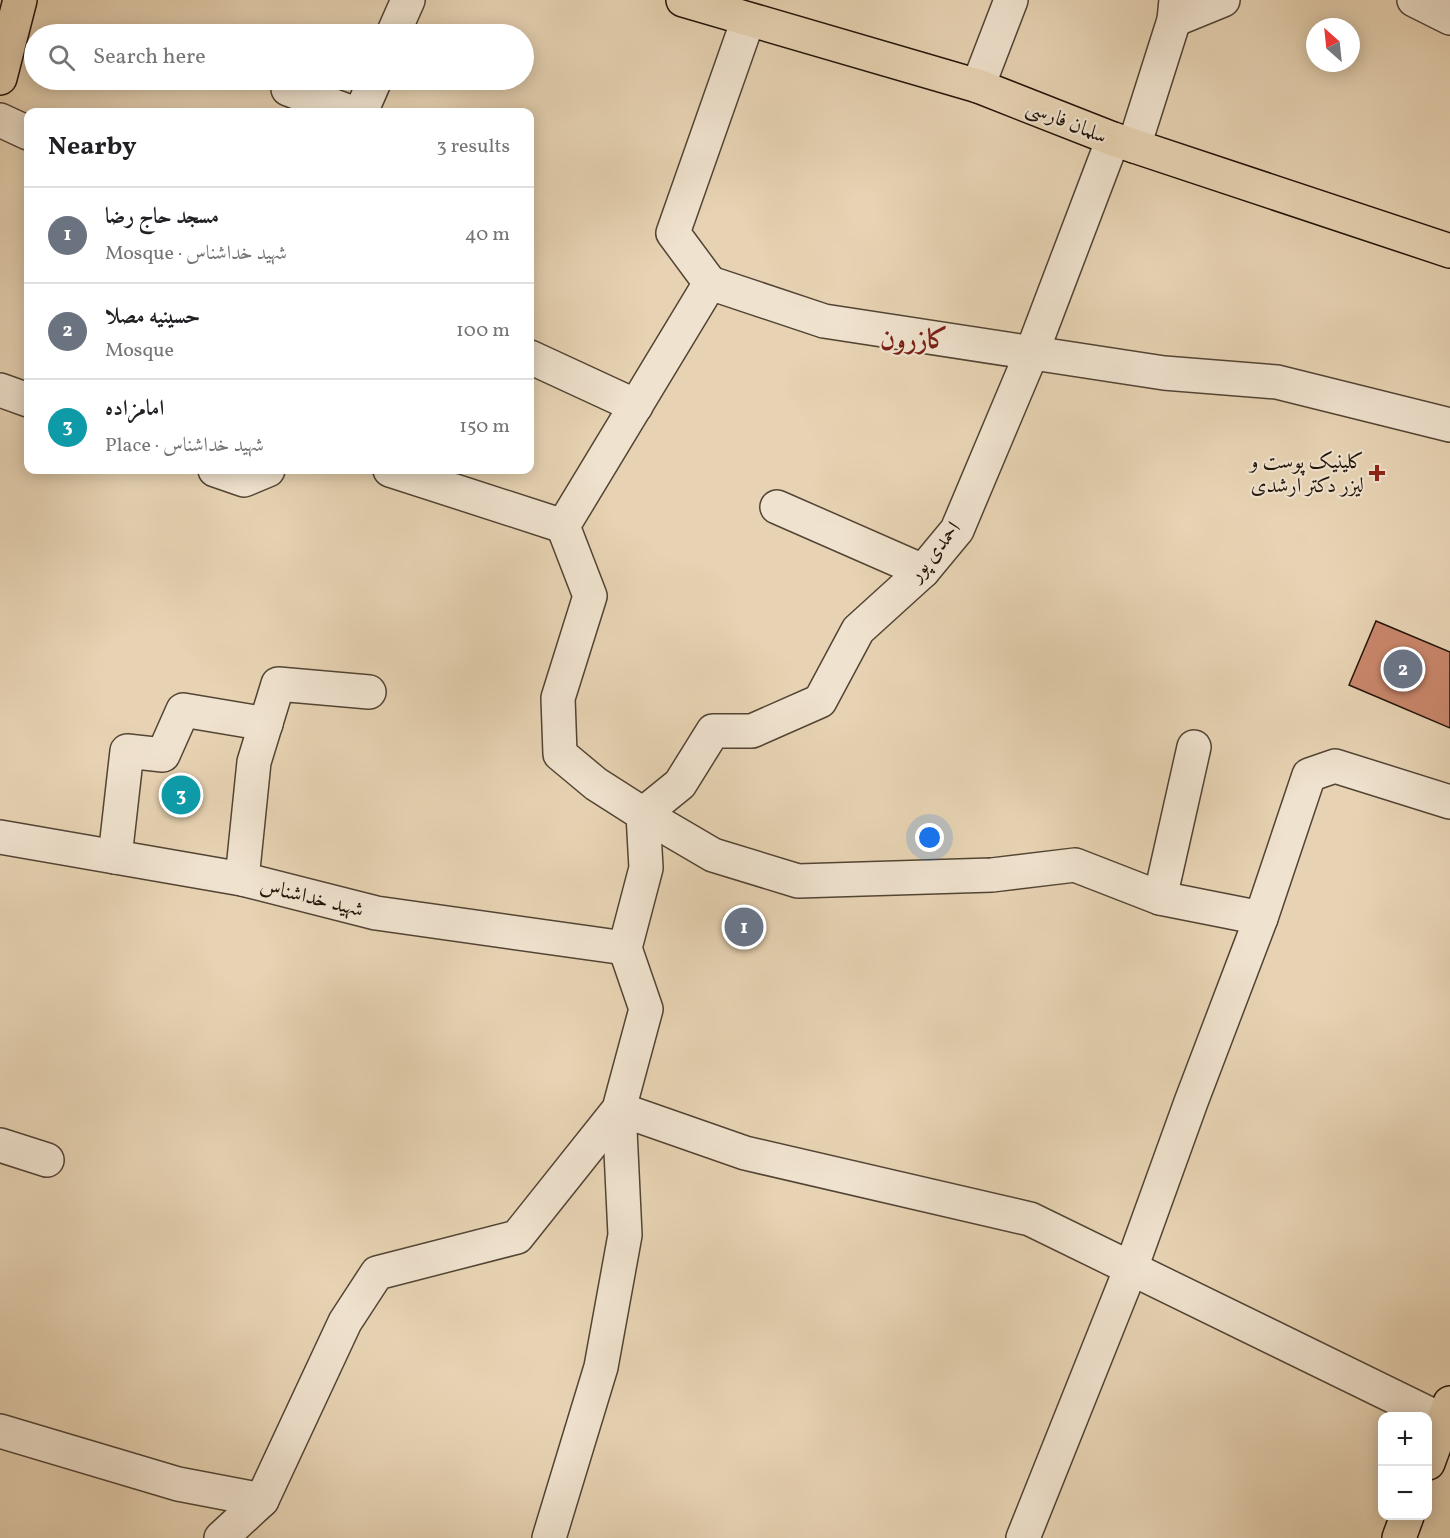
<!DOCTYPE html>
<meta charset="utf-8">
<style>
:root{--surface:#fff;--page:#f2f2f2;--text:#202124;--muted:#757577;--line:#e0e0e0;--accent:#db2777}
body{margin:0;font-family:Vollkorn,Amiri,serif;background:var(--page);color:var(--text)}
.controls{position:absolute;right:18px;bottom:18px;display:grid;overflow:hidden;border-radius:12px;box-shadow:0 3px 15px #0003}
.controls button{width:54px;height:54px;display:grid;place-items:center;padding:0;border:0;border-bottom:2px solid var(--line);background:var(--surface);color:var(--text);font:30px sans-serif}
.compass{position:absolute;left:1306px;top:18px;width:54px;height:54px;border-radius:50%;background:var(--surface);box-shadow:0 3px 15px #0003;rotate:333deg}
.you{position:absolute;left:930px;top:838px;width:21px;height:21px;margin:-15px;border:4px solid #fff;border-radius:50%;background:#1a73e8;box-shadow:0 0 0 9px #1a73e833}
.badge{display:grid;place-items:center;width:39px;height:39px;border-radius:50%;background:var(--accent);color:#fff;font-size:20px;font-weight:700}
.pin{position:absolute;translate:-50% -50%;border:3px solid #fff;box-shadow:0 2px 6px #0006}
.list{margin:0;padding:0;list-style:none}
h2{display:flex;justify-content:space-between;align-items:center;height:78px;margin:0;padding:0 24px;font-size:26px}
h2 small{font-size:20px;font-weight:400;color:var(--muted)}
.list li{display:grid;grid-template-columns:39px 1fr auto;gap:18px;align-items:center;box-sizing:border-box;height:96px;padding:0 24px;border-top:2px solid var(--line)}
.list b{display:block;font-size:22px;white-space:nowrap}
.list p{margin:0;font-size:20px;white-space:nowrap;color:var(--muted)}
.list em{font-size:20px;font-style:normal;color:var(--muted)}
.icon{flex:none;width:33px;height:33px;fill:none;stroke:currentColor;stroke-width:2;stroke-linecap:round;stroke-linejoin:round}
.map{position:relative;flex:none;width:1450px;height:1538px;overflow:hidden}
.search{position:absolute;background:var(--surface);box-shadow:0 3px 15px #0003;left:24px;top:24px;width:510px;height:66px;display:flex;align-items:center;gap:15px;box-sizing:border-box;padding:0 21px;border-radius:33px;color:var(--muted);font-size:22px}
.panel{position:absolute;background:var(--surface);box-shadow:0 3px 15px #0003;left:24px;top:108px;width:510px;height:366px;border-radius:12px}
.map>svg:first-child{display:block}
.building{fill:#ca876c;stroke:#211409;stroke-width:1.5}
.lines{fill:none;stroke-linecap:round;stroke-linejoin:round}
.minor-casing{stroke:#524434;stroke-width:36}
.major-casing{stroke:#211409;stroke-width:36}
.minor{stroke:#efe2ce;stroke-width:33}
.major{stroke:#e7d3b3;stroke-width:33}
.poi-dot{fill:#8f2418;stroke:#efe2ce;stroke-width:2}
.labels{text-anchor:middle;stroke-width:4.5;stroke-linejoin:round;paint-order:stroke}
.street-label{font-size:21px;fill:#211409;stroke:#efe2ce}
.poi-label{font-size:21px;fill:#211409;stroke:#efe2ce;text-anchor:end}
.district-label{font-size:27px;font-weight:bold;fill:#7a1f14;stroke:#efe2ce}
</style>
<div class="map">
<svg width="1450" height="1538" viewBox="0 0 1450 1538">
<rect width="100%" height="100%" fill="#e7d3b3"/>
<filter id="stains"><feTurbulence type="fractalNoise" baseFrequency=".00333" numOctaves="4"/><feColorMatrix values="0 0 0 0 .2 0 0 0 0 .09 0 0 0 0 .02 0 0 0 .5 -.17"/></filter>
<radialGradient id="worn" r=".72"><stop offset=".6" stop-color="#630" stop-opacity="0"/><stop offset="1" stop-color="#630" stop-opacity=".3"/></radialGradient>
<!-- building -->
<path class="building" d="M1376 621 1450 652V728L1349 685Z"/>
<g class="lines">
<!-- minor casing -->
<g class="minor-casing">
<g id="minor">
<path d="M1414 0 1450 18"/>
<path d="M1174 20 1223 0"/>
<path d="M393 34 408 0"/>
<path d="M978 86 1011 0"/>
<path d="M288 89 350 112"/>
<path d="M361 112 375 80"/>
<path d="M0 120 28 133"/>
<path d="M1113 139 1032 352 957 530 923 571 858 630 820 701 752 731H713L680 784 643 814 713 855 798 881 992 875 1075 865 1160 898 1261 918 1309 775 1335 766 1450 802"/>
<path d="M1134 146 1174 20 1176 0"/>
<path d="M710 283 824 321 1164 373 1277 382 1450 425"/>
<path d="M530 357 636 406"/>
<path d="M0 390 28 400"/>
<path d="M215 470 244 480 268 470"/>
<path d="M390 470 563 526"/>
<path d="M777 507 923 571"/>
<path d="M0 837 242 879 376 913 625 948"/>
<path d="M115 857 127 751 163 755 183 710 266 724"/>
<path d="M242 879 254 762 278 684 369 692"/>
<path d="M1160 898 1194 747"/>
<path d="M0 1145 47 1160"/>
<path d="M0 1431 178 1484 262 1500"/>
<path d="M221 1538 262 1500 345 1322 377 1273 517 1237 619 1109 646 1009 625 948 646 868 643 814 596 784 560 754 558 698 590 596 563 526 710 283 673 233 748 20"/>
<path d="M549 1538 601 1367 625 1235 619 1109 745 1153 1030 1219 1450 1424"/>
<path d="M1023 1538 1131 1268 1191 1102 1261 918"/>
</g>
</g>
<!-- major casing -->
<g class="major-casing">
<g id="major">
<path d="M683 0 978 86 1113 139 1450 251"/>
<path d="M0 78 20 0"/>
<path d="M1428 1463 1450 1403"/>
<path d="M1399 1538 1407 1516"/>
</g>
</g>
<!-- minor -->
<use href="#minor" class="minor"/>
<!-- major -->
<use href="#major" class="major"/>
</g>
<!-- markers -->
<path class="poi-dot" d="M1374 464h6v6h6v6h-6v6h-6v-6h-6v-6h6z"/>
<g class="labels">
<!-- street labels -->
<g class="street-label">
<text transform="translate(1067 121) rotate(22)" y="7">سلمان فارسی</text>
<text transform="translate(934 551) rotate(-51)" y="7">احمدی پور</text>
<text transform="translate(312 897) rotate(14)" y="7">شهید خداشناس</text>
</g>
<!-- poi labels -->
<g class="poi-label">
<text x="1364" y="468">کلینیک پوست و<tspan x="1364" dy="24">لیزر دکتر ارشدی</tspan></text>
</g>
<!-- district labels -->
<g class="district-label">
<text x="914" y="348">کازرون</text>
</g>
</g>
<rect width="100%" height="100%" filter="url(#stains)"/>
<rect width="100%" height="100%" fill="url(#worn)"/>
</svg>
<div class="controls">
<button>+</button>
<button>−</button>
</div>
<svg class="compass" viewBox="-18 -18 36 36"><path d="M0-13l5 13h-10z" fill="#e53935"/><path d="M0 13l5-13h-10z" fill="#757577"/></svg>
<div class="you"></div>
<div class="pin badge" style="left:744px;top:927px;background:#6b7280">1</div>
<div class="pin badge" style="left:1403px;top:669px;background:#6b7280">2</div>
<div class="pin badge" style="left:181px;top:795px;background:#0f9aa8">3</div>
<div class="search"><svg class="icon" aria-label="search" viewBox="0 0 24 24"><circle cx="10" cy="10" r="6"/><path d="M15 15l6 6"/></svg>Search here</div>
<section class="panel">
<h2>Nearby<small>3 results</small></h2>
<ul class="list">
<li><span class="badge" style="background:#6b7280">1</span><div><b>مسجد حاج رضا</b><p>Mosque · شهید خداشناس</p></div><em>40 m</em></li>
<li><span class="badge" style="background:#6b7280">2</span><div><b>حسینیه مصلا</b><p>Mosque</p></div><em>100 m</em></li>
<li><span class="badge" style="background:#0f9aa8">3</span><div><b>امامزاده</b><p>Place · شهید خداشناس</p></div><em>150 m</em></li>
</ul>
</section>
</div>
